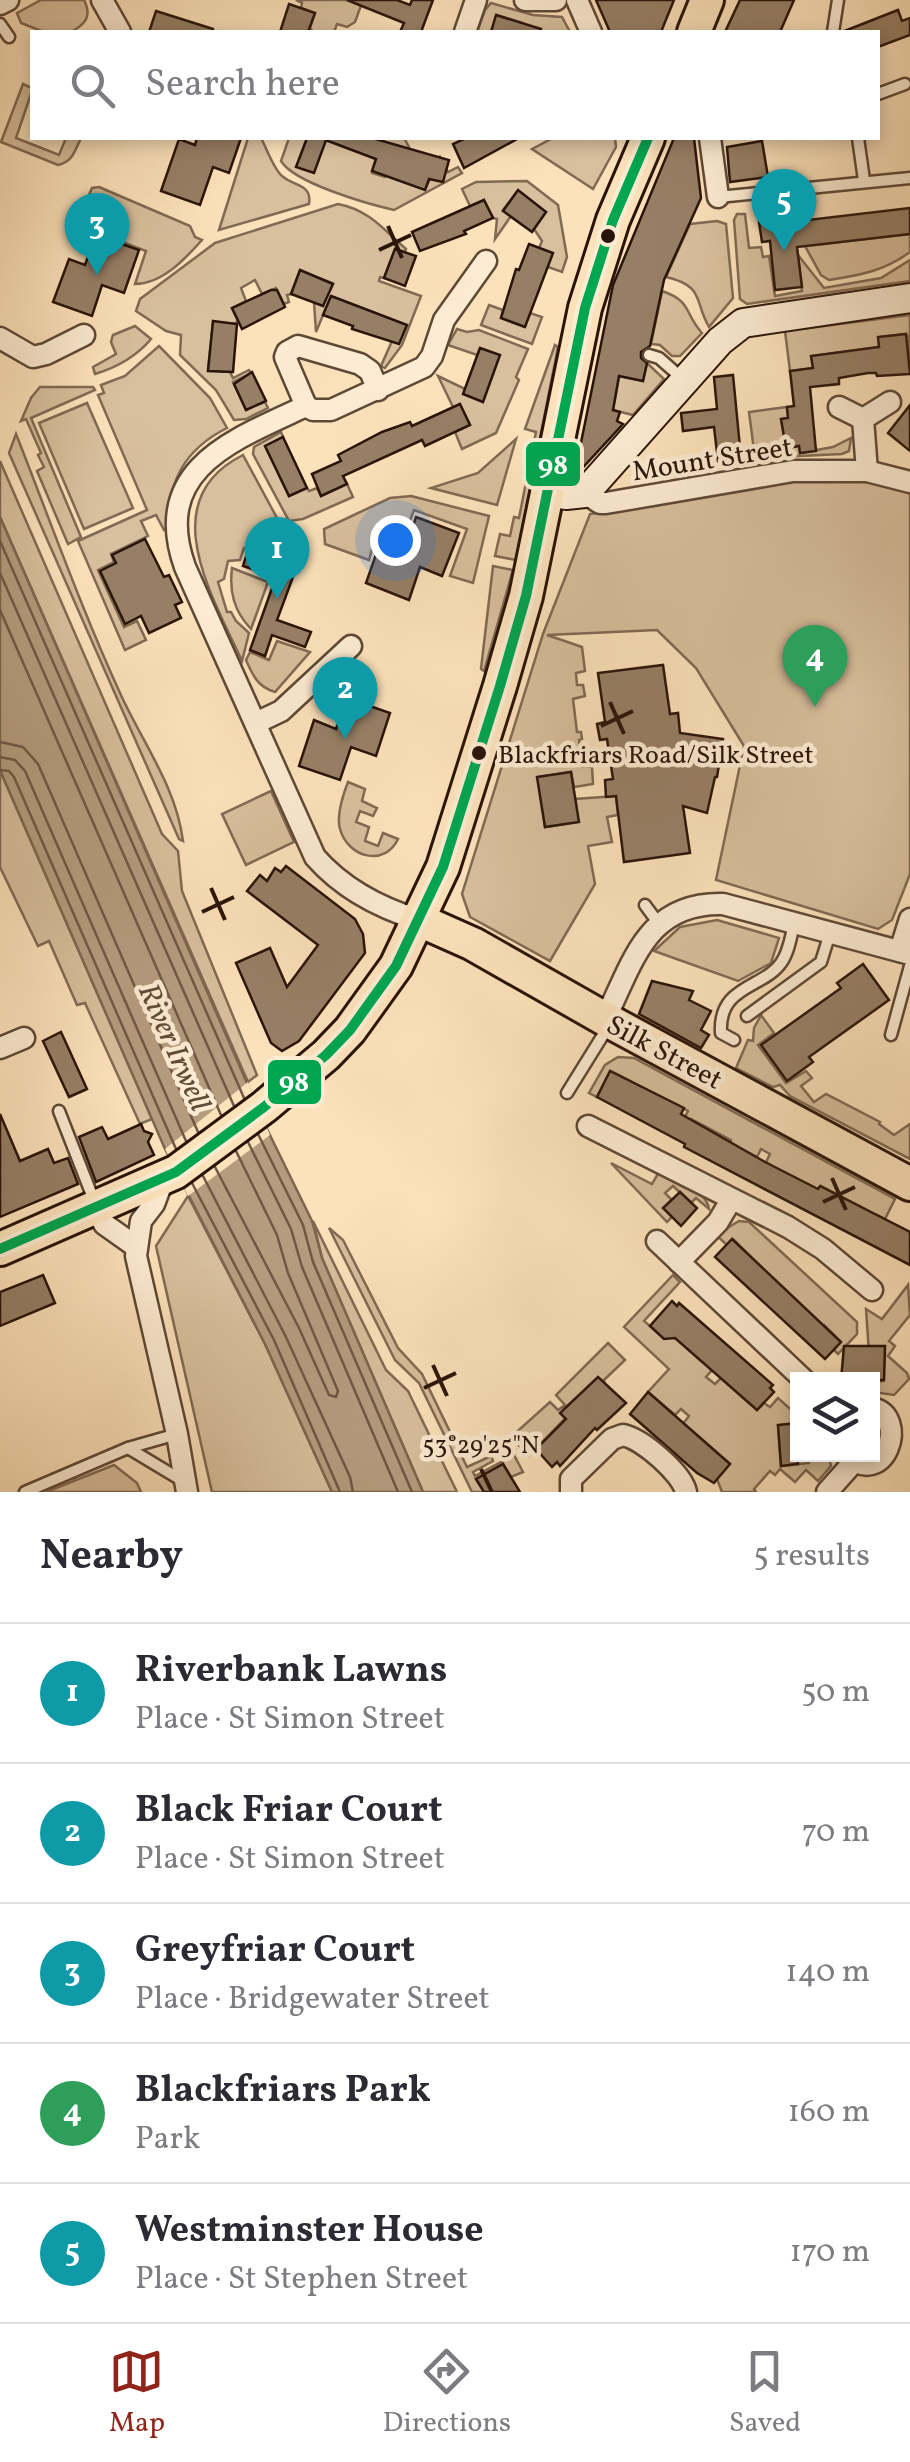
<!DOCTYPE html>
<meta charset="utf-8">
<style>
:root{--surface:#fff;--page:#f2f2f3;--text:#2b2b33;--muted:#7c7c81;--line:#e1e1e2;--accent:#8f2418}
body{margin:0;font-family:Vollkorn,serif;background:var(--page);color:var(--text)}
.controls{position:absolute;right:30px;bottom:30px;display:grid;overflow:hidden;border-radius:0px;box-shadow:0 5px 15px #0003}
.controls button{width:90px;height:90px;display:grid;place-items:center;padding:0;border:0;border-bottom:2px solid var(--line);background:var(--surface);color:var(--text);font:50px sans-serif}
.you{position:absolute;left:395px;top:540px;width:35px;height:35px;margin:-25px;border:8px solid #fff;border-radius:50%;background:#1a73e8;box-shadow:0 0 0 15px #1a73e833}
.badge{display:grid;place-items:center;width:65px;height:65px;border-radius:50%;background:var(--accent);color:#fff;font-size:32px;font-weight:700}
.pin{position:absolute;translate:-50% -82px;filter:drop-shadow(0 2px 5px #0008)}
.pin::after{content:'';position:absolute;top:52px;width:35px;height:30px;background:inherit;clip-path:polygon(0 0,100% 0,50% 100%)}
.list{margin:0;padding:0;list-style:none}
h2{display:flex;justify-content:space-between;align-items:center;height:130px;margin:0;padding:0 40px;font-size:42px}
h2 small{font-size:32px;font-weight:400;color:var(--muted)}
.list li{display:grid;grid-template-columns:65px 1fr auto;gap:30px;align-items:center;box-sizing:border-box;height:140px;padding:0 40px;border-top:2px solid var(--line)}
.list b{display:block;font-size:38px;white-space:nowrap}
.list p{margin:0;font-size:32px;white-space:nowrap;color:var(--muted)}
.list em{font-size:32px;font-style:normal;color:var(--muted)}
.icon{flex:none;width:55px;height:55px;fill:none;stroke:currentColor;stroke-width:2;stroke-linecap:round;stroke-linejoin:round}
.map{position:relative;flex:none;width:910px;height:1492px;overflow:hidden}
.search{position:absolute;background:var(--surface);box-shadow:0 5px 15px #0003;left:30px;right:30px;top:30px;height:110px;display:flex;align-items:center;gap:25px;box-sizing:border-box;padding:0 35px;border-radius:0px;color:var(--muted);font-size:38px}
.sheet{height:830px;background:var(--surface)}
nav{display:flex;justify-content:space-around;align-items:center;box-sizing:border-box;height:140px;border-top:2px solid var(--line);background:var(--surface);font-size:28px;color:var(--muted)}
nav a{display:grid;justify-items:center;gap:5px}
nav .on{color:var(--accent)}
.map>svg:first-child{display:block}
.green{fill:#d8bf9d;stroke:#816a53;stroke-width:2.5}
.water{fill:#b59c7e;stroke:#7d664f;stroke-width:2.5}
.pier{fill:#fce2bb}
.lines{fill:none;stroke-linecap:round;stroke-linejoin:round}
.shore{stroke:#705844;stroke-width:2.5}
.building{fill:#977f66;stroke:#2a1409;stroke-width:2.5}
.lane-casing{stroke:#5e4836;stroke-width:15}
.street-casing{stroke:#5e4836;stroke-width:25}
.secondary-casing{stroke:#2a1409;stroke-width:32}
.primary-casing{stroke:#2a1409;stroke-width:38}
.lane{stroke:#fdecd3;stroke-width:10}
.street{stroke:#fdecd3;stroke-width:20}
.secondary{stroke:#fdecd3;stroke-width:28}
.primary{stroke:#fce2bb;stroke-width:32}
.bus-1-casing{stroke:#fdecd3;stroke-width:18}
.bus-1{stroke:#00a651;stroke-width:10}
.ticks{fill:none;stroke:#2a1409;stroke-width:4}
.bus-dot{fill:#2a1409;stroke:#fdecd3;stroke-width:4}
.labels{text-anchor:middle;stroke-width:9;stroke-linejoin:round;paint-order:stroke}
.bus-label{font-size:26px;fill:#2a1409;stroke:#fdecd3;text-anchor:start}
.street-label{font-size:28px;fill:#2a1409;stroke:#fdecd3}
.water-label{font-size:30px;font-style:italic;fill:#624a38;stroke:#fdecd3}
.ticks-label{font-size:25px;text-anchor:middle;fill:#2a1409;stroke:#fdecd3;stroke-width:9;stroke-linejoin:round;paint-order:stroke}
.line-badge{stroke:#fdecd3;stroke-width:4}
.badge-label{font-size:28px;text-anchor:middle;font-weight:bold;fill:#fff}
</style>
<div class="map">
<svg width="910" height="1492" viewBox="0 0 910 1492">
<rect width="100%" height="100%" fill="#fce2bb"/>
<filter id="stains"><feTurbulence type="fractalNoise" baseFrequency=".002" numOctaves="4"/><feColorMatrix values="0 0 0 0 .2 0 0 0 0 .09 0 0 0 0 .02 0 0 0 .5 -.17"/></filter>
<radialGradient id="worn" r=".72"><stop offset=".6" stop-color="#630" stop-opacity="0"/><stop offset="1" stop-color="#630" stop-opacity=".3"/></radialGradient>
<!-- green -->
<g class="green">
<path d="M41 0H84C92 16 86 24 71 32H44L21 23 17 13Z"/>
<path d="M296 0H363L355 22 347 27 337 24 334 32H313L310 28 315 13 301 8 302 3Z"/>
<path d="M491 3 533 15 562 17 570 32H521L523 23 497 15 491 32H477L485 10Z"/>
<path d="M23 84 32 88V91L16 138 59 155 66 138H81C75 150 73 162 58 165L1 142Z"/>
<path d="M248 138H261C267 149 273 168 282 176 295 187 312 184 309 204L219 230Z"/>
<path d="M289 138H320L376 159 372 173 385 177 398 147 375 138H404L409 147 398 180 425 190 440 157 448 172 458 167 462 173 394 210C368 204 294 183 281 161Z"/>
<path d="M553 138H615L616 147 593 189 532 149Z"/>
<path d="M527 181 558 205 567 257 562 272 548 267 539 248 542 241 534 229 546 212 518 191 503 210 511 216 495 239 497 219 493 218 484 200 470 206 462 189 476 182Z"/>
<path d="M99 187 190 226 195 237 202 240C185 259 162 284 135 284L146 251 83 227 93 222 88 213 96 208 89 195 92 188Z"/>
<path d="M338 204C369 210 383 229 406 249L405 252 395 249 384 278 380 277 379 281 421 296 402 345 385 368 381 366 392 341 406 325 331 296 316 332 314 302 323 306 332 283 300 271 291 294 287 295 289 302 284 304 276 288 262 294 255 280 241 288 246 301 232 308 238 320 235 324 213 322 208 370 230 372 233 378 249 370 251 373 233 382 246 409 265 402 268 408 246 419 234 420 216 390 180 355 181 335 166 331 136 311 140 299 215 243Z"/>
<path d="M737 214H745L749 248 761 247 763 257 769 256 775 296 802 291 798 255 824 288 881 278 910 260V281L747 304 740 299 734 220Z"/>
<path d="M717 221 726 224 733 298 709 327C694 301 705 286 666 277L690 224Z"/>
<path d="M910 234V252C884 271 861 275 829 280L821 275 805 246Z"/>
<path d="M662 291C692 301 684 313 702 333L680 356H672L660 345 651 344Z"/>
<path d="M489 305 503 310 501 318 524 327 530 313 542 317 532 344 481 325Z"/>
<path d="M910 315V370L909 337 906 334 879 337V347L812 356 813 368 790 371 785 331Z"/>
<path d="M135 326 151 339C136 357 118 367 95 374L93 367 116 354 111 342 113 335Z"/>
<path d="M457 329 467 332 479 330 528 349 516 377 519 380 496 433 462 449 455 432 470 425 461 407 454 409 438 376 465 389 480 348 477 355 448 345Z"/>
<path d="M555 345 558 347 516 560 495 556 500 534 510 536 514 517 519 518 536 432 525 429Z"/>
<path d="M159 346 210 398 227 428C183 450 169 482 166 529L164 530 156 515 141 521 148 536 111 554 114 562 98 570 124 627 137 621 146 640 125 650 78 541 147 510 98 395 104 393 101 385 125 376Z"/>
<path d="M647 363 664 379 633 415 613 410 619 376 643 381Z"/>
<path d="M40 387H93L95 390 31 418 81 537 68 544 37 471 44 467 38 455 41 453 26 419 21 421 31 398Z"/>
<path d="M87 403 133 508 84 529 39 423Z"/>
<path d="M787 407 788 418 781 419 786 447 799 446 800 453 833 447 851 438 849 451 842 454 755 458 749 412Z"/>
<path d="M281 432 283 437 266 446 289 496 307 488 309 491 317 488 321 496 347 484 353 497 303 519 289 521 253 454 254 447Z"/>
<path d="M16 434C50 520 81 608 120 693 142 742 176 786 183 841L179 839 9 453Z"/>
<path d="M516 439 497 505 431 488 478 473Z"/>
<path d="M243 455 277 518 291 533 284 539 277 557 244 548 240 560 228 561 224 579 218 582 227 612H231L236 621 249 633 242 661C212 595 153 500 243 455Z"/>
<path d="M0 461 162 834 178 851 182 891 257 1075 248 1082 0 517Z"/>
<path d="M840 479C862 481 891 482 910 494V874L892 920 878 929 716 880 744 746 696 668 657 630 547 635 582 647 585 671 576 673 577 685H583L585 696 573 699 577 732H581L582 739 579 740 582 767 592 766 593 784 574 787 571 772 538 777 545 827 578 822 575 799 616 796 618 815 607 817 612 842 588 846 595 884 550 961 470 917 462 894 543 634 590 514 716 494 752 482Z"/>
<path d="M411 496 489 516 473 583 450 576 467 529 414 510 402 542 376 534 369 560 325 544 324 529 390 498Z"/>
<path d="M493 566 513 570 484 671 481 669Z"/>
<path d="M232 568 268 582 251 629C234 611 229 592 232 568Z"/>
<path d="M277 641 310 652 275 692C258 687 253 676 246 660L250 652 269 660Z"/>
<path d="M0 770 152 1119 140 1124 85 1003 77 1005 49 941 38 946 0 867Z"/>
<path d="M348 782 365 789 362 801 377 808 373 816 360 811 356 822 369 827 365 841 378 846 383 833 398 839C385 867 348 858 340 829 336 815 343 795 348 782Z"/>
<path d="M271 791 294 842 246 865 222 814Z"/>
<path d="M717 920 779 938 771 963 738 981 654 951 680 927Z"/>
<path d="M761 1015 774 1033 758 1045 786 1083 806 1071 812 1078 801 1086 814 1102 826 1094 880 1122 879 1124 894 1135 910 1124V1159L790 1096 780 1085 773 1087 736 1068 748 1040 753 1041 754 1028Z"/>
<path d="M618 1057 634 1058 895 1199 885 1219 874 1214 871 1219 861 1207 821 1186 815 1196 766 1162 770 1154 761 1149 757 1157 743 1150 725 1154 731 1140 691 1119 679 1128 688 1111 611 1071 597 1097 589 1093 605 1065Z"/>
<path d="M611 1163 652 1184 659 1172C677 1182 706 1189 709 1209L696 1198 691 1203 673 1186 665 1193 672 1200 664 1208 672 1217 667 1222Z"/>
<path d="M188 1196 265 1344 332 1492H212L156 1246Z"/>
<path d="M313 1221 386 1370 408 1391 457 1492H423L322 1258Z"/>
<path d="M739 1221 749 1222 857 1322V1334L838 1354 834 1350 840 1341 824 1325 816 1333 744 1262 750 1256 733 1239 727 1245 716 1235Z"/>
<path d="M329 1228 343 1240 398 1348 422 1374 467 1467 491 1456 493 1461 473 1472 475 1476 514 1455 523 1472 511 1477 503 1464 476 1479 484 1492H472L419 1383 395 1360Z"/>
<path d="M673 1275 680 1282 644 1321 659 1334 673 1335 701 1361 709 1353 719 1362 706 1377 715 1384 721 1378 757 1410 764 1403 770 1407 778 1398 797 1415V1423L778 1425 781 1466 809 1463V1455L828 1454 831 1466 818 1481 806 1470 795 1482 780 1469 775 1475 770 1471 754 1489 756 1492H722L717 1479 730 1464 682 1425 689 1416 681 1409 675 1415 648 1392 669 1369 624 1327Z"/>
<path d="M908 1285 910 1315 889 1341 895 1346 888 1356 907 1373 909 1379 894 1395 873 1392V1382L883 1381 885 1354 869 1353 866 1309 882 1319Z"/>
<path d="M608 1343 625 1360 604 1380 605 1385 581 1406 574 1400 565 1408 570 1413 529 1456 511 1437 550 1402 558 1410 565 1405 556 1395Z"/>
<path d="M114 1465 137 1483 141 1492H46Z"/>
</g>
<!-- water -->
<path class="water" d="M0 517 267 1129 312 1221 322 1258 423 1492H332L265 1344 165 1149 0 770Z"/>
<!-- pier -->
<path class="pier" d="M248 1082 270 1135 188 1196 165 1149Z"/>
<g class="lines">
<!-- shore -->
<g class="shore">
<path d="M0 541 244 1098"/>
<path d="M0 573 234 1106"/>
<path d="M0 610 221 1115"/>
<path d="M0 742 23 747 38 764 198 1132"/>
<path d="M0 757 15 760 25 771 186 1141"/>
<path d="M0 770 9 771 14 777 176 1149"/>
<path d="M258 1134 303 1225 313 1262 412 1492"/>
<path d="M248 1142 291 1229 302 1267 398 1492"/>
<path d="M215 1167 299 1328 329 1395 336 1397 338 1391 288 1273 277 1235 236 1151"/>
<path d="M203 1176 285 1335 350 1477 353 1492"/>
<path d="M192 1183 274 1340 340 1492"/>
</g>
</g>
<!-- building -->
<g class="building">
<path d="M347 0H397L410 5 412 0H433L421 32H400L404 23Z"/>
<path d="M596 0H674L661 32H610Z"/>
<path d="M740 0H794L780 32H725Z"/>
<path d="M289 4 315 13 308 32H280Z"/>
<path d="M898 10 902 21 910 18V35L878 47V32H842Z"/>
<path d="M156 11 213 29V32H149Z"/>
<path d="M496 15 541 29V32H491Z"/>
<path d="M197 138H241L229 173 213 167 200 205 161 191 179 139 195 145Z"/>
<path d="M307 138H372L449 160 443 182 429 179 425 190 372 171 376 159 326 140 314 173 296 167Z"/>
<path d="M466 138H519L464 168 453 144Z"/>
<path d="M674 138H694L701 198 664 280 650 346 641 352V358L647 363 643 381 619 376 613 410 620 412 617 421 623 424 574 477 613 285Z"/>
<path d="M762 141 768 177 730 182 727 147Z"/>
<path d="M518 190 546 212 532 232 503 211Z"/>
<path d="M484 200 493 218 464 231 466 234 420 251 412 232Z"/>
<path d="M910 208V234L797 247 802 287 775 290 770 241 762 242 759 222 782 219 783 223Z"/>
<path d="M96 235 139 250 124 293 102 285 92 316 53 302 69 259 85 265Z"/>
<path d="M529 244 553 253 525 327 501 318 516 269 519 270Z"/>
<path d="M395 249 416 256 405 286 384 278Z"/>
<path d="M300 270 333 284 323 306 291 294Z"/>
<path d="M271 290H277L285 307 242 329 232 308Z"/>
<path d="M331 296 407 325 399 344 352 329 353 326 323 315Z"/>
<path d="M213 321 237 324 233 372 208 371Z"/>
<path d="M906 334 910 374 877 376 876 373H868L839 378V384L810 387 816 451 800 453 799 446 786 448 781 419 788 418 787 407 794 406 790 371 813 368 811 356 879 347 878 337Z"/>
<path d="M480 348 500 355 483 402 463 394Z"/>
<path d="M252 372 266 401 246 410 234 384Z"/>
<path d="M733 375 741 458 718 461 714 427 683 431 681 413 717 409 714 377Z"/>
<path d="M460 404 470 425 425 446 422 440 343 476 347 484 321 496 312 474 341 461 338 455 382 432 410 422 412 426Z"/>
<path d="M910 405V451L888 433Z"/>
<path d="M283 437 307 488 289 496 265 446Z"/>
<path d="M416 517 459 533 442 576 420 567 409 600 366 583 381 540 405 549Z"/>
<path d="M145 539 164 577 169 575 182 602 175 605 181 618 149 633 141 616 125 624 100 571 116 563 112 555Z"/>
<path d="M288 544 303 550 277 620 311 632 305 647 272 635 265 656 250 650 276 577 243 566 248 550 282 562Z"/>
<path d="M663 665 670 714 678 713 680 733 723 739 717 777H715L707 813 683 806 690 853 624 862 616 796 606 797 605 780 613 779 607 739 600 740 597 724 605 722 598 673Z"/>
<path d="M347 698 390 713 376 756 351 747 340 780 299 766 314 720 336 729Z"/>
<path d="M571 772 579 822 545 827 537 777Z"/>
<path d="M286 866 355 919 363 934 365 953 299 1041 282 1051 271 1043 236 963 270 948 287 987 318 945 247 891 260 875 267 881 275 868 281 872Z"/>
<path d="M863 964 889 1000 809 1057 813 1062 787 1081 761 1045 841 988 837 983Z"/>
<path d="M652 981 693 991 689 1000 711 1011 701 1030 709 1035 701 1048 639 1014Z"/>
<path d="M61 1032 87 1089 69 1097 43 1041Z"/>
<path d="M610 1071 684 1108 681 1114 765 1162 818 1189 820 1186 910 1232V1265L684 1147 685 1144 597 1097Z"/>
<path d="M0 1114 20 1161 48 1149 54 1163 68 1158 78 1184 0 1217Z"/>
<path d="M141 1124 144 1131 152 1134 148 1142 154 1155 96 1182 79 1137 102 1127 108 1139Z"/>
<path d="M680 1192 697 1208 681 1226 663 1208Z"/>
<path d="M732 1239 841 1342 825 1359 715 1257Z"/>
<path d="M43 1275 55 1303 0 1326V1292Z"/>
<path d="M672 1301 677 1306 679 1303 773 1385 770 1388 774 1392 757 1410 675 1338 664 1339 650 1326Z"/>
<path d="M844 1346H885L884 1380H841Z"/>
<path d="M598 1377 626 1403 597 1430 595 1428 560 1466 557 1462 552 1467 536 1449 566 1419 560 1413Z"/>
<path d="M648 1392 730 1464 714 1483 697 1473 630 1414Z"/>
<path d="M798 1423V1464L781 1466 778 1425Z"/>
<path d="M503 1464 520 1492H484L476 1479Z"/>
</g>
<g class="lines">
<!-- lane casing -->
<g class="lane-casing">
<g id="lane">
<path d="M0 24 9 37"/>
<path d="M833 32 838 0"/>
<path d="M878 94 905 84"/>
<path d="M858 138 864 180"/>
<path d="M718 197 910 178"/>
<path d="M649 355 659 358 684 380"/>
<path d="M645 905 659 924"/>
<path d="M747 1016 821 962 830 933"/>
<path d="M891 1035 910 966"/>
<path d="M734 1040 721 1033C718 985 764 988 781 963 789 952 791 936 794 924"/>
<path d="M567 1093 608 1027"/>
<path d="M59 1111 95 1203"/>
<path d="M128 1448 183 1481"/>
<path d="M25 1492 128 1448 177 1434"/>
</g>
</g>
<!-- street casing -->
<g class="street-casing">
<g id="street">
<path d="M102 0 120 32"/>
<path d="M525 0H556"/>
<path d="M577 0 591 32"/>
<path d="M0 4 8 0"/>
<path d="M465 32 476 0"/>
<path d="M710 138 718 197"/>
<path d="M0 338 33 357 46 354 84 335"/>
<path d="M306 406 285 357 287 352 298 346 360 364 370 371 378 390"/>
<path d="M839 407 863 419"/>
<path d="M867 471 863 419 890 402"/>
<path d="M585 493 600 503H606L793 471H867L910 482"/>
<path d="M256 723 281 711 351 646"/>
<path d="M419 920C380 908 343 889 315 857L185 567C150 469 233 440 306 406L313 410H331L424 367 432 356 444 320 486 261"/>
<path d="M900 951 910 919"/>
<path d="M605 1019C633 963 646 902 723 904L910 954"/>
<path d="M0 1048 24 1038"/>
<path d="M588 1126 788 1227 823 1249 872 1290"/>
<path d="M163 1180 154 1204 141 1221 136 1256 177 1434 187 1492"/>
<path d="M97 1208 104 1224 135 1246"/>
<path d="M657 1241 804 1380"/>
<path d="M679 1262 718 1222 731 1200"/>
<path d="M845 1454C885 1492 910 1416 872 1408"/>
<path d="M571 1492V1479L612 1439 623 1435C642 1439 682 1473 686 1492"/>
<path d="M827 1492 852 1464"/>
</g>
</g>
<!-- secondary casing -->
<g class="secondary-casing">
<path id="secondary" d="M549 491 566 495 585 493 720 341 743 323 910 298"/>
</g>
<!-- primary casing -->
<g class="primary-casing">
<g id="primary">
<path d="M694 32 707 0"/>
<path d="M419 920 473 944 605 1019 910 1184"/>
<path d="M0 1249 176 1172 264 1107 326 1055 350 1030 396 966 443 867 500 686 526 596 585 308 613 220 648 138"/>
</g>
</g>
<!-- lane -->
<use href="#lane" class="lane"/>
<!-- street -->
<use href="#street" class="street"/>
<!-- secondary -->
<use href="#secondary" class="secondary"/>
<!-- primary -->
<use href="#primary" class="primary"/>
<!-- bus-1 casing -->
<g class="bus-1-casing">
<path id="bus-1" d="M0 1249 176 1172 264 1107 326 1055 350 1030 396 966 443 867 500 686 526 596 585 308 613 220 648 138"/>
</g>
<!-- bus-1 -->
<use href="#bus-1" class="bus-1"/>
</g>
<!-- ticks -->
<path class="ticks" d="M388 226 402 258M379 250 411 235M610 702 624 734M601 726 633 711M211 888 225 920M202 912 234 897M832 1178 846 1210M823 1202 855 1187M433 1365 447 1396M424 1388 456 1373M481 1469 492 1492"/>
<!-- markers -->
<g class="bus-dot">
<circle cx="608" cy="236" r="9"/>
<circle cx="479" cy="753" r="9"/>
</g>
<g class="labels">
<!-- bus labels -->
<g class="bus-label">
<text x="498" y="763">Blackfriars Road/Silk Street</text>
</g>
<!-- street labels -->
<g class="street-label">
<text transform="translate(712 458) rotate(-9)" y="10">Mount Street</text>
<text transform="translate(665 1051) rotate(28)" y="10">Silk Street</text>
</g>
<!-- water labels -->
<g class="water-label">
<text transform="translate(175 1047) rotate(66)" y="10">River Irwell</text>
</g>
</g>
<g class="ticks-label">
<text x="481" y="1453">53°29'25"N</text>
</g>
<g class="line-badge">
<rect x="524" y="440" width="58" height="48" rx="10" fill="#00a651"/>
<rect x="266" y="1058" width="57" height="48" rx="10" fill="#00a651"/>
</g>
<g class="badge-label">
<text x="553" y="474">98</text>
<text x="294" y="1091">98</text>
</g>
<rect width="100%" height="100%" filter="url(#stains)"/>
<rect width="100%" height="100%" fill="url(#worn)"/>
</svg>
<div class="controls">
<button><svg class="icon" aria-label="layers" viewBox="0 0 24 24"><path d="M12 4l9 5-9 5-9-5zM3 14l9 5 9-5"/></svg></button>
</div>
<div class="you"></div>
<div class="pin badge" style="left:277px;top:599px;background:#0f9aa8">1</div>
<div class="pin badge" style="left:345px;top:739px;background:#0f9aa8">2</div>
<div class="pin badge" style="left:97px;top:275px;background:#0f9aa8">3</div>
<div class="pin badge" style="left:815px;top:707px;background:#2e9e5b">4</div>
<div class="pin badge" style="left:784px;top:251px;background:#0f9aa8">5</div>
<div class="search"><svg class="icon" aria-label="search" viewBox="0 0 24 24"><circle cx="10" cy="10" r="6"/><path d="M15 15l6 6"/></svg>Search here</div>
</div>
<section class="sheet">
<h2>Nearby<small>5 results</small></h2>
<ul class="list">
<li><span class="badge" style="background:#0f9aa8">1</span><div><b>Riverbank Lawns</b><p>Place · St Simon Street</p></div><em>50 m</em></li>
<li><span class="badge" style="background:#0f9aa8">2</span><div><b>Black Friar Court</b><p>Place · St Simon Street</p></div><em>70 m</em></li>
<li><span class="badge" style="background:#0f9aa8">3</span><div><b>Greyfriar Court</b><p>Place · Bridgewater Street</p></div><em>140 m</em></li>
<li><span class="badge" style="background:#2e9e5b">4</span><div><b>Blackfriars Park</b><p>Park</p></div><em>160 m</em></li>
<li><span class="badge" style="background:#0f9aa8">5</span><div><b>Westminster House</b><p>Place · St Stephen Street</p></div><em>170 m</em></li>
</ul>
</section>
<nav>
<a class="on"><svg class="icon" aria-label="map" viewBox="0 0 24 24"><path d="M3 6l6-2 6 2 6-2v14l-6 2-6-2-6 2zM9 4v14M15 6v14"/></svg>Map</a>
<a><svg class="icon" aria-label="directions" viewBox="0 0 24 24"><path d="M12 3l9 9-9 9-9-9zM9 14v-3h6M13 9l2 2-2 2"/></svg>Directions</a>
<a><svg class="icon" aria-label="saved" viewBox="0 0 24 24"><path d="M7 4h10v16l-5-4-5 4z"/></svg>Saved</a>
</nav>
